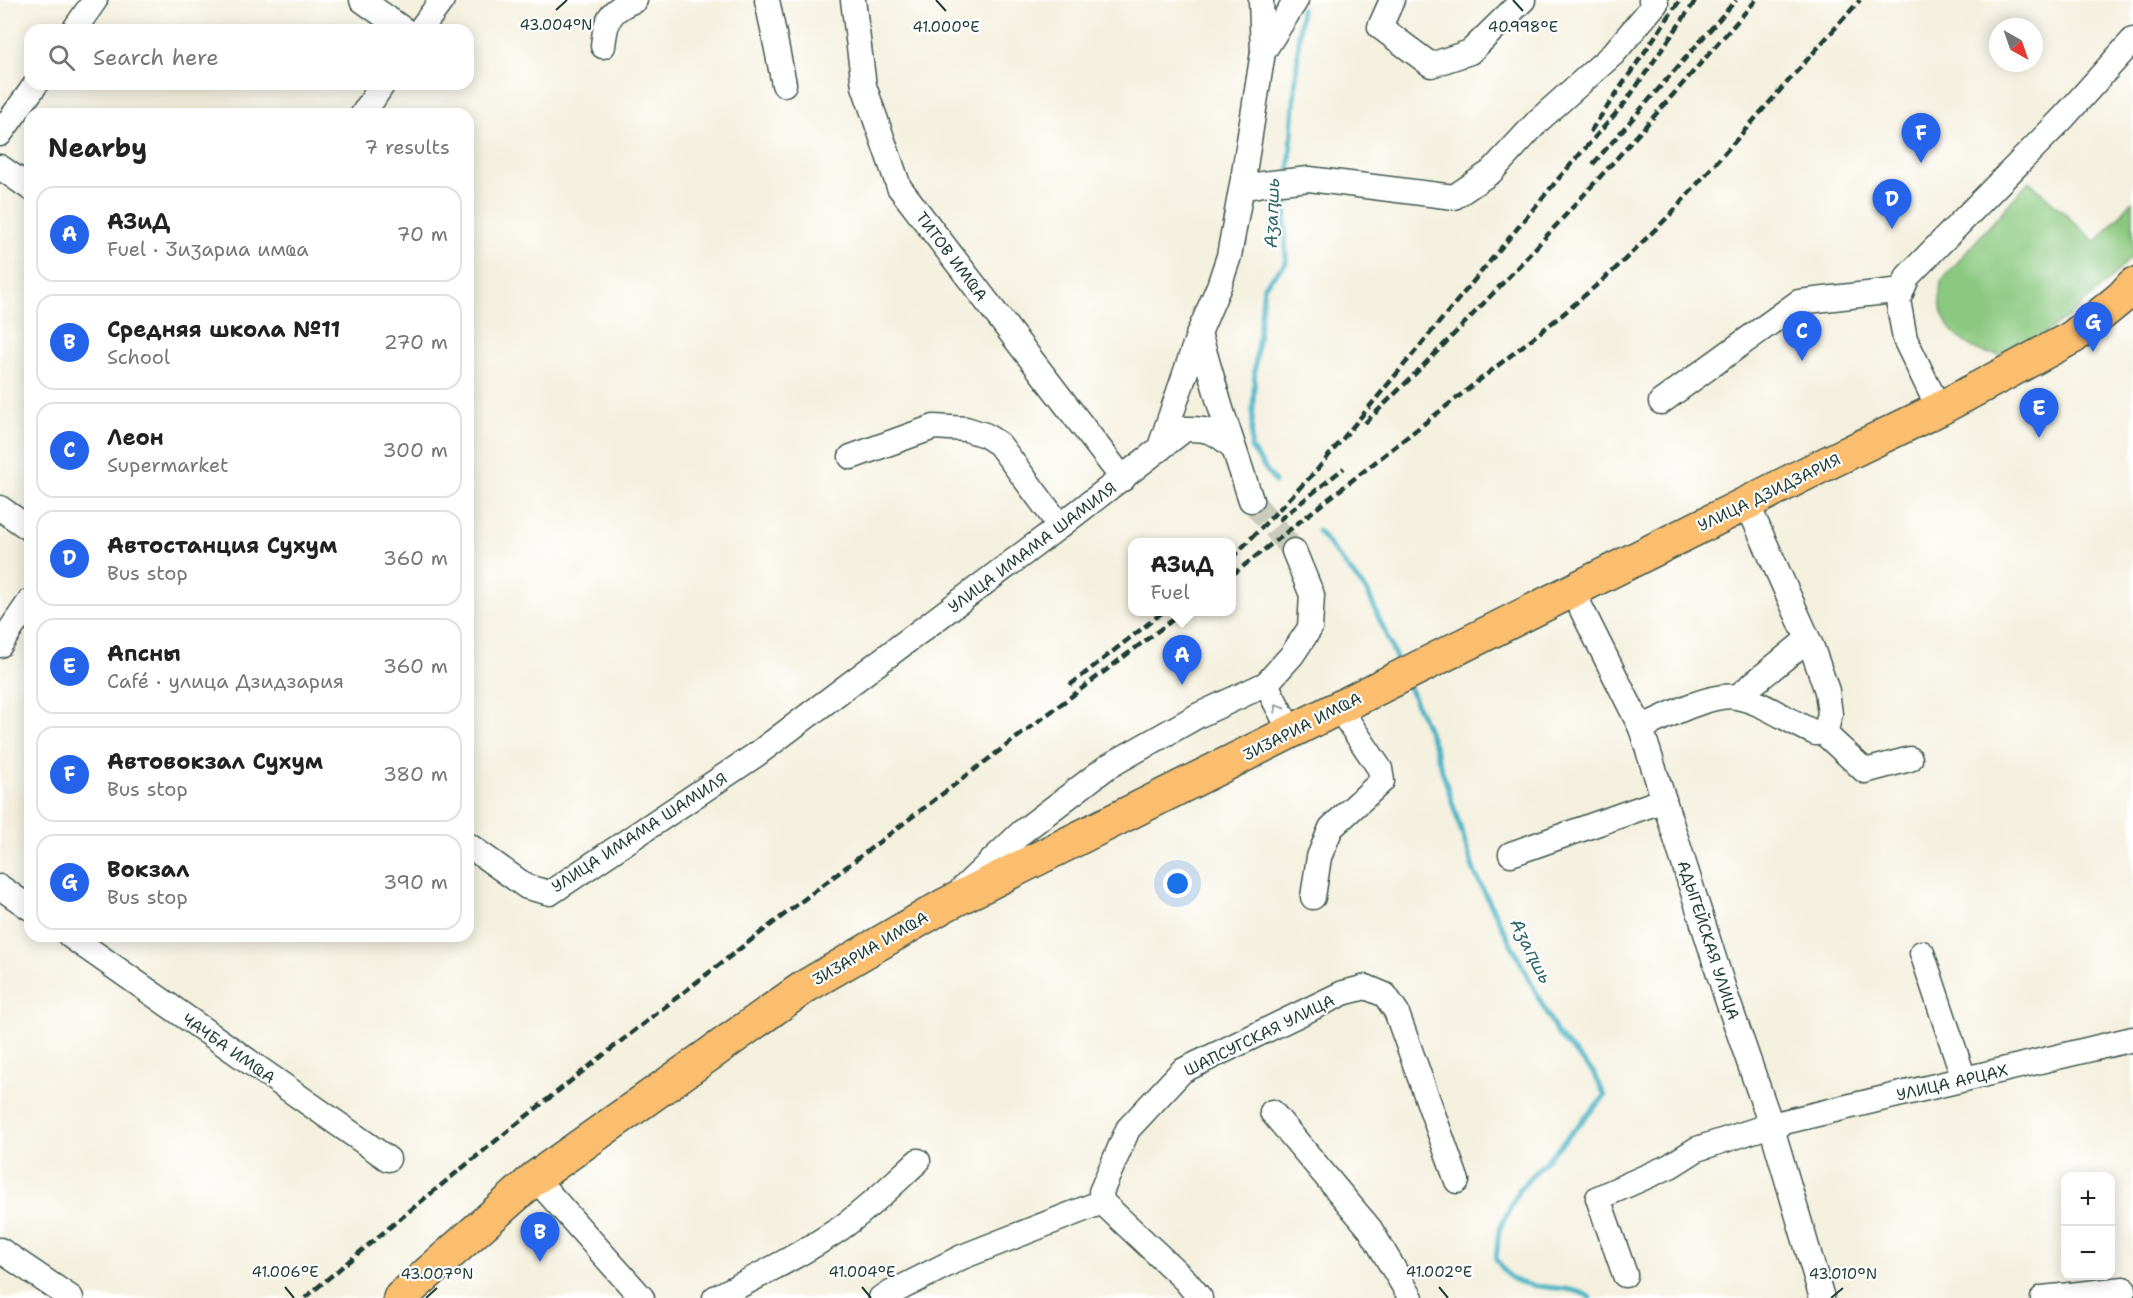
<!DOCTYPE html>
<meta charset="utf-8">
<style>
:root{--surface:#fff;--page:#f2f2f2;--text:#222;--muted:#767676;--line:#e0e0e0;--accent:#2563eb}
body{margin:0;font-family:"Shantell Sans",sans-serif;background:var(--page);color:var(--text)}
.controls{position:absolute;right:18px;bottom:18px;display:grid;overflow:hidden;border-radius:12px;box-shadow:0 3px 15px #0003}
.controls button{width:54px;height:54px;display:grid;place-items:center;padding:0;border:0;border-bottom:2px solid var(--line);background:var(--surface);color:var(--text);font:30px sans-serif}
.compass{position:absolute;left:1989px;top:18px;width:54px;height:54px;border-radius:50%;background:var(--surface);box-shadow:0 3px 15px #0003;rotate:140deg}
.you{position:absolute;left:1178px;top:884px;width:21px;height:21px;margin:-15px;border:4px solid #fff;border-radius:50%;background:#1a73e8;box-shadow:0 0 0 9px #1a73e833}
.badge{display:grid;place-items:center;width:39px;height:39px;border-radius:50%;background:var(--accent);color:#fff;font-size:20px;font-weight:700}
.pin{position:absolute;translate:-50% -50px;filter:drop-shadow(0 2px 3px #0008)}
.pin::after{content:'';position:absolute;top:32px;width:21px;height:18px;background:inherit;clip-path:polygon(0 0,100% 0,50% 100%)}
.popup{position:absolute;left:1128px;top:538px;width:108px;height:78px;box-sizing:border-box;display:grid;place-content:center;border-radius:12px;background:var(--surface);filter:drop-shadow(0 2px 4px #0005);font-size:20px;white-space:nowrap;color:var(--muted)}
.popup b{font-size:22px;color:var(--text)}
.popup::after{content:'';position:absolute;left:50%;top:100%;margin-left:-12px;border:12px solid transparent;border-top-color:var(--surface)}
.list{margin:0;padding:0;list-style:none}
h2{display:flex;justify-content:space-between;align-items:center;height:78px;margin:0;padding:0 24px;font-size:26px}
h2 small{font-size:20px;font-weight:400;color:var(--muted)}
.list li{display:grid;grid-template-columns:39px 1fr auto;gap:18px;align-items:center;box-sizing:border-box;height:96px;margin:0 12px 12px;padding:0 12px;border:2px solid var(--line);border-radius:18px}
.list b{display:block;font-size:22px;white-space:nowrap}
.list p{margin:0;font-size:20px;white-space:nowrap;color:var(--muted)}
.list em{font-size:20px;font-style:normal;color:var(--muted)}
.icon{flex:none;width:33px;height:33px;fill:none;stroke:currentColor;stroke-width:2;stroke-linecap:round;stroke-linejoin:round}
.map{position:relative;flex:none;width:2133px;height:1298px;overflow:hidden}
.search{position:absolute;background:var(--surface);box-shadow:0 3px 15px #0003;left:24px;top:24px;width:450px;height:66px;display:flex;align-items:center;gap:15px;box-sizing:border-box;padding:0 21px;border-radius:18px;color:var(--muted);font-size:22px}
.panel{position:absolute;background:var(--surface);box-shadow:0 3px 15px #0003;left:24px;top:108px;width:450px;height:834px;border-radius:18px}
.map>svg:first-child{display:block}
.green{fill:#8ac87f;stroke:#54825a;stroke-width:1.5}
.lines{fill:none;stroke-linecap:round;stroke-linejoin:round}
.stream{stroke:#46b2c3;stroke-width:5}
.minor-tunnel{stroke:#c9ccbc;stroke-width:24;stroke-dasharray:24 12;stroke-linecap:butt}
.minor-casing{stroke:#3f584e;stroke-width:27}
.highway-casing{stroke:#3f584e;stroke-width:36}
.minor{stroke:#fff;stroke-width:24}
.highway{stroke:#fbbd6e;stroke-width:33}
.rail{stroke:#1f3d34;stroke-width:4.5;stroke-dasharray:9 4.5;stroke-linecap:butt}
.oneway{stroke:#8f9e9a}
.ticks{fill:none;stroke:#1f3d34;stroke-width:2}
.labels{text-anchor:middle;stroke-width:4.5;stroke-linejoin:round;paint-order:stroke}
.street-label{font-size:16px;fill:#1f3d34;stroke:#fff}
.water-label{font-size:18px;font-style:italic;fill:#2d6666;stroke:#fff}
.ticks-label{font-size:15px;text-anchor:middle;fill:#1f3d34;stroke:#fff;stroke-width:4.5;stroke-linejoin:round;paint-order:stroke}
</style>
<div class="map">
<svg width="2133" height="1298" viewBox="0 0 2133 1298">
<rect width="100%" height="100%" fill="#fff"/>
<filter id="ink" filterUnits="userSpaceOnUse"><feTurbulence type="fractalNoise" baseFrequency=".0167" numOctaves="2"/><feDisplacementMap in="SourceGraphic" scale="12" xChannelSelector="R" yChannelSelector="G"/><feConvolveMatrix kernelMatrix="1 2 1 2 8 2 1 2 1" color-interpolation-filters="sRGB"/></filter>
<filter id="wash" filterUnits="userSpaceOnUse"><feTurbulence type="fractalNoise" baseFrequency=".008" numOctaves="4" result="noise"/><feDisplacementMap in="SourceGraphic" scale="24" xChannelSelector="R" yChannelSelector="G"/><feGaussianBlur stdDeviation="1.35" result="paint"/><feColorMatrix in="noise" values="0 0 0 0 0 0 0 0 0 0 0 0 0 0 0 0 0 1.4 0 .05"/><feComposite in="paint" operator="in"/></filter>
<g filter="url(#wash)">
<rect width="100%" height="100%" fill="#f4f0de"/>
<!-- green -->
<path class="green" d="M2029 181 2096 242 2133 201V255C2103 288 2072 317 2033 341 2026 346 2017 353 2009 354 1993 357 1976 352 1963 341 1941 324 1938 307 1941 281Z"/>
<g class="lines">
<!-- stream -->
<g class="stream">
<path d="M1289 173 1301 9"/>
<path d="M1275 482 1251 448 1255 367 1264 286 1286 263 1285 220 1288 189"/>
<path d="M1318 531 1368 593 1399 665"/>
<path d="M1408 685 1433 742 1475 874 1558 1035 1594 1073 1605 1096 1519 1190 1499 1230 1496 1259C1500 1264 1505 1274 1510 1277 1532 1293 1569 1282 1591 1298"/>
</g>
</g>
</g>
<g filter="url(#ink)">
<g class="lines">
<!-- minor-tunnel -->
<path class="minor-tunnel" d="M1251 500 1294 551"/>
<!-- minor casing -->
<g class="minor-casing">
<g id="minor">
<path d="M362 0 404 30"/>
<path d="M767 0 784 84"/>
<path d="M853 0 864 86 899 187 1123 479"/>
<path d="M1261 0 1263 52"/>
<path d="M1392 0 1380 27 1431 65 1470 52 1523 0"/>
<path d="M74 30 95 0"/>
<path d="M420 30 442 0"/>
<path d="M603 46C606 20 608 11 635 0"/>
<path d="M363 114 383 84"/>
<path d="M0 134 36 84"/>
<path d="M0 167 30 188"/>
<path d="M1242 188 1262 184 1309 179 1454 197 1491 172 1539 120 1613 54 1656 3 1651 0"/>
<path d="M1199 333 1221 409 1251 500"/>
<path d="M1661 402 1799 302 1902 290"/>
<path d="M1939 409 1905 339 1898 300 1908 276 2064 117 2133 40"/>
<path d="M1159 450 1199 333 1219 286 1229 256 1243 179 1263 52 1296 0"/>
<path d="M851 457 934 427 966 429 985 435 999 444 1060 526"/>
<path d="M0 508 30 529"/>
<path d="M1572 590 1641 728 1725 993 1771 1125 1822 1298"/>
<path d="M0 645 30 601"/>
<path d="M1266 684 1291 732"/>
<path d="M1737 697 1808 639"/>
<path d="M1641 728C1664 717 1713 692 1737 697 1763 702 1791 723 1816 733L1826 730 1830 714 1827 691 1812 648 1747 503"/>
<path d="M1823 732 1865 771 1910 759"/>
<path d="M468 845 527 887 550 893 757 754 1060 526 1185 429C1208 428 1216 432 1233 447"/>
<path d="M1511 854 1664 800"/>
<path d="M0 887 30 908"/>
<path d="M962 889 1022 832 1107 767 1199 715 1266 684 1292 655 1310 628 1312 595 1294 551"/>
<path d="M1313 897 1319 857 1331 828 1382 781 1380 769 1339 708"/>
<path d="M70 936 388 1159"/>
<path d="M1922 953 1964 1079"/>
<path d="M1272 1112 1370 1229 1411 1298"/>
<path d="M535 1178 642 1298"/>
<path d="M1102 1202 1101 1192 1128 1129 1182 1071 1343 993 1366 987 1385 995 1396 1011 1457 1181"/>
<path d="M1102 1202 1185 1280 1200 1298"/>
<path d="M0 1250 71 1298"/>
<path d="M1625 1275 1598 1198 1670 1166 1697 1149 1771 1125 2133 1039"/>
<path d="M715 1298C758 1276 801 1255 841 1228 869 1208 893 1184 918 1161"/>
<path d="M881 1298 962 1257 1102 1202"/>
<path d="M2043 1298 2124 1289"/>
</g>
</g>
<!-- highway casing -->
<g class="highway-casing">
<path id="highway" d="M400 1298 535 1178 806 986 945 905 1807 473 1939 409 2073 337 2122 297 2133 285"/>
</g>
<!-- minor -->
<use href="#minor" class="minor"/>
<!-- highway -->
<use href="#highway" class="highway"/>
<!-- rail -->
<g class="rail">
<path d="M1590 132 1680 0"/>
<path d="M1593 164 1736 0"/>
<path d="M1365 423C1504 289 1630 144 1756 0"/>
<path d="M1279 520 1344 468"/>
<path d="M1232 558 1316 471 1559 178 1625 103 1696 0"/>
<path d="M1232 575 1562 315 1613 271 1668 217 1860 0"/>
<path d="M1070 685 1163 612"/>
<path d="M305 1298C589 1058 887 836 1183 612"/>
</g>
</g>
<!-- one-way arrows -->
<defs><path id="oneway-chevron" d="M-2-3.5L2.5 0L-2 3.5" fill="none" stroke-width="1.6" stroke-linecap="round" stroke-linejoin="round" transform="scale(1.5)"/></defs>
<use class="oneway" href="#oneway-chevron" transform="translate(1278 708) rotate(-118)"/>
</g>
<!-- ticks -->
<path class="ticks" d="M936 0 946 11M1513 0 1523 11M556 10 567 0M285 1287 294 1298M862 1287 871 1298M1439 1287 1448 1298M426 1298 437 1288M1831 1298 1843 1288"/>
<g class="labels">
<!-- street labels -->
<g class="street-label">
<text transform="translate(952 256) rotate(53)" y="6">ТИТОВ ИМҨА</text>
<text transform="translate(1769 492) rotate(-26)" y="6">УЛИЦА ДЗИДЗАРИЯ</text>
<text transform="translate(1032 547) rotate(-37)" y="6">УЛИЦА ИМАМА ШАМИЛЯ</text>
<text transform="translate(1302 726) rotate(-27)" y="6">ӠИӠАРИА ИМҨА</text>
<text transform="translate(639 832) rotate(-33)" y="6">УЛИЦА ИМАМА ШАМИЛЯ</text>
<text transform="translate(1709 940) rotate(72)" y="6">АДЫГЕЙСКАЯ УЛИЦА</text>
<text transform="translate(870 948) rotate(-30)" y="6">ӠИӠАРИА ИМҨА</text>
<text transform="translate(1259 1035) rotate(-26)" y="6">ШАПСУГСКАЯ УЛИЦА</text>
<text transform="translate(229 1048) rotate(35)" y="6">ЧАЧБА ИМҨА</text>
<text transform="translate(1952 1082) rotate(-13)" y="6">УЛИЦА АРЦАХ</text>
</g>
<!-- water labels -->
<g class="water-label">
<text transform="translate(1272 213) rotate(-88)" y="6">Аӡаԥшь</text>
<text transform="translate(1531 951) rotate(63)" y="6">Аӡаԥшь</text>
</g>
</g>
<g class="ticks-label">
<text x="556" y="30">43.004°N</text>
<text x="946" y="32">41.000°E</text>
<text x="1523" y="32">40.998°E</text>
<text x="285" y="1277">41.006°E</text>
<text x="862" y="1277">41.004°E</text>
<text x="1439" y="1277">41.002°E</text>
<text x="437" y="1279">43.007°N</text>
<text x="1843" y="1279">43.010°N</text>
</g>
</svg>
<div class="controls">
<button>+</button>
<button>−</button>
</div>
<svg class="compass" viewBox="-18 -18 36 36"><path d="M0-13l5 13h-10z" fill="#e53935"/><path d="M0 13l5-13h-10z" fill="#767676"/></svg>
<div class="you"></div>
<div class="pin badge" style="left:1182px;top:685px">A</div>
<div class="popup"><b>АЗиД</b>Fuel</div>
<div class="pin badge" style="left:540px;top:1262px">B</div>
<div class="pin badge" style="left:1802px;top:361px">C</div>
<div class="pin badge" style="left:1892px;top:229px">D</div>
<div class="pin badge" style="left:2039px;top:438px">E</div>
<div class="pin badge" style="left:1921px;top:163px">F</div>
<div class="pin badge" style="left:2093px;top:352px">G</div>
<div class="search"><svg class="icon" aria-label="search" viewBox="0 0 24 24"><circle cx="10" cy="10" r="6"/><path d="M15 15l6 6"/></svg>Search here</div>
<section class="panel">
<h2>Nearby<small>7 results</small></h2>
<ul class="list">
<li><span class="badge">A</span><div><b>АЗиД</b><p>Fuel · Ӡиӡариа имҩа</p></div><em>70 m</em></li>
<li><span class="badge">B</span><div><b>Средняя школа №11</b><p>School</p></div><em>270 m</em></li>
<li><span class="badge">C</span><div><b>Леон</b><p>Supermarket</p></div><em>300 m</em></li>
<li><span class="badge">D</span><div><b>Автостанция Сухум</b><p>Bus stop</p></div><em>360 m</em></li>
<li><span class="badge">E</span><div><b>Апсны</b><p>Café · улица Дзидзария</p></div><em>360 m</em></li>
<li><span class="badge">F</span><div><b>Автовокзал Сухум</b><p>Bus stop</p></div><em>380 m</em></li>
<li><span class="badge">G</span><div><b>Вокзал</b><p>Bus stop</p></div><em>390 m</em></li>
</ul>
</section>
</div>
